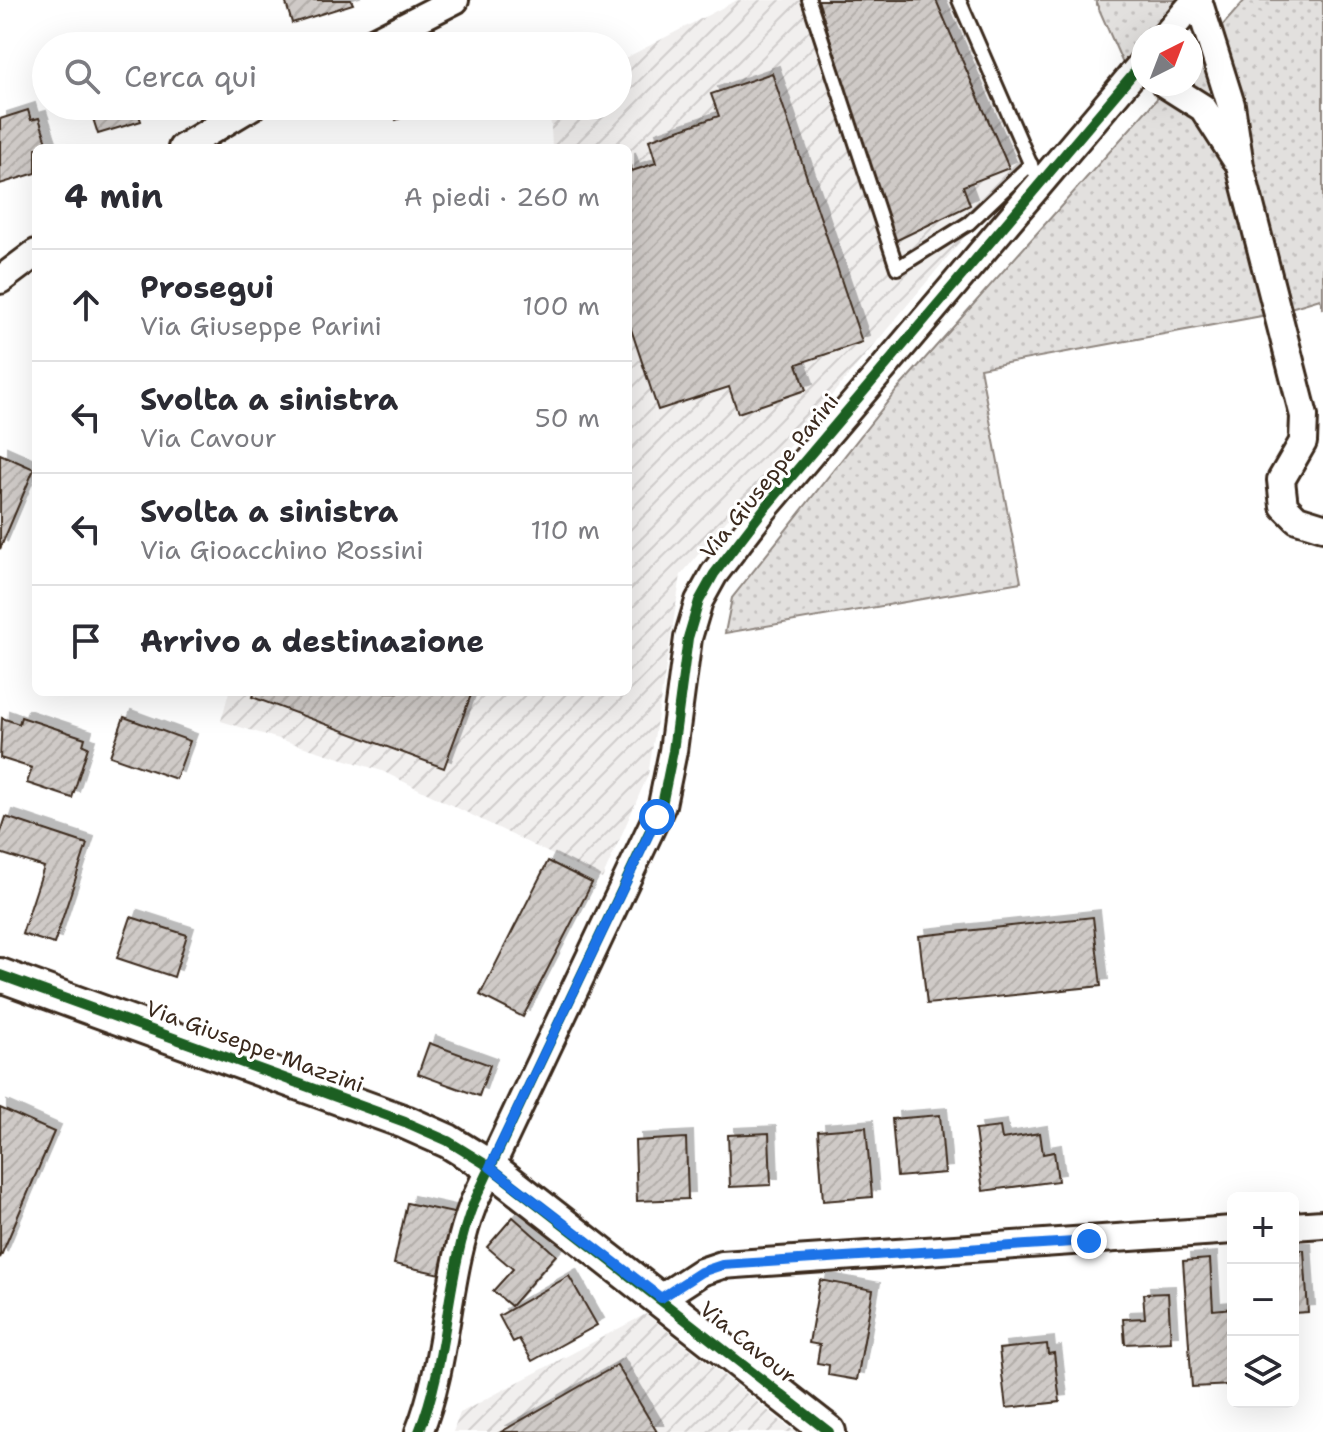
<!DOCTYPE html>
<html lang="it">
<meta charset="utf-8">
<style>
:root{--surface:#fff;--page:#f2f2f3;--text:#2b2b33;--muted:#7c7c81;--line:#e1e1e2}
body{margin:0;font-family:"Shantell Sans",sans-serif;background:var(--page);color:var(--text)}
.controls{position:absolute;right:24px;bottom:24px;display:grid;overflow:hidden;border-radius:12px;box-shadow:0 8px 32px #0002}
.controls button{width:72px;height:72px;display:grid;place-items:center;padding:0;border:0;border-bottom:2px solid var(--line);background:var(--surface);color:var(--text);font:40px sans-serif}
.compass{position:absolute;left:1131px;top:24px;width:72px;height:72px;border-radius:50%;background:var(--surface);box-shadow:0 8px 32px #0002;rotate:42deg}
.stop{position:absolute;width:24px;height:24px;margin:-18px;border:6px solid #1a73e8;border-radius:50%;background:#fff}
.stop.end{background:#1a73e8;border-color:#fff;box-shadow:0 2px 8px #0008}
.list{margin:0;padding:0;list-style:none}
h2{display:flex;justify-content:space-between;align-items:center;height:104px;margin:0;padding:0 32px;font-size:34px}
h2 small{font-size:26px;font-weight:400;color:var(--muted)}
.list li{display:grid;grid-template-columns:52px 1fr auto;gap:24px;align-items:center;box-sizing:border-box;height:112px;padding:0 32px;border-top:2px solid var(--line)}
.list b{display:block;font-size:30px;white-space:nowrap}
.list p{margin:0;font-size:26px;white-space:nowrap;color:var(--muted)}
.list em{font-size:26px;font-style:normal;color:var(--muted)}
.icon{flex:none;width:44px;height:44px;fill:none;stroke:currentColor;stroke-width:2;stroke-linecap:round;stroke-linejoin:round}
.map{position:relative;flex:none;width:1323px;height:1432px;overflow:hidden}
.search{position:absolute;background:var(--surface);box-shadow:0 8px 32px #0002;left:32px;top:32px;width:600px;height:88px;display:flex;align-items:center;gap:20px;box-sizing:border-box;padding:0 28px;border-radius:44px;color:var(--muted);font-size:30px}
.panel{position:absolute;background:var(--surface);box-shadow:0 8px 32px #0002;left:32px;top:144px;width:600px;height:552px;border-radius:12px}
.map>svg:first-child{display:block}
.industrial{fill:url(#industrial-furrows)}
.grass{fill:url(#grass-dots);stroke:#8e857e;stroke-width:2}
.building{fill:url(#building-hatch);stroke:#3b2a1e;stroke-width:2;filter:url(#shadow)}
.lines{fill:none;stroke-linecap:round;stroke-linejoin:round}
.service-casing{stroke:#3b2a1e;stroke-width:18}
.minor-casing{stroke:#3b2a1e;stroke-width:32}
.tertiary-casing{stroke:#3b2a1e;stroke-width:38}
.service{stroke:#fff;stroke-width:12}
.minor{stroke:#fff;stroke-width:26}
.tertiary{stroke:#fff;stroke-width:32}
.cycleway-casing{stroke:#fff;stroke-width:15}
.cycleway{stroke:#1b5e20;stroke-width:10}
.route{stroke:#1a73e8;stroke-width:10}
.labels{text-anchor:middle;stroke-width:6;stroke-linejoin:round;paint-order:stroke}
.street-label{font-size:22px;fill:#3b2a1e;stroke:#fff}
</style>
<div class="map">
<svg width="1323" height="1432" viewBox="0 0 1323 1432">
<defs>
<pattern id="industrial-furrows" width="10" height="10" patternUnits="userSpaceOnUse" patternTransform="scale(2)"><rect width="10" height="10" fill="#f1efee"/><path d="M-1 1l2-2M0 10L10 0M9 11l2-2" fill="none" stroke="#d0cdcc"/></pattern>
<pattern id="grass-dots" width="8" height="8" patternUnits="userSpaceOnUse" patternTransform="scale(2)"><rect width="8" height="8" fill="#e2e0de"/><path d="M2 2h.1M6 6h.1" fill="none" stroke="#c3c0be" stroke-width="1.8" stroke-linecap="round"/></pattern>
<pattern id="building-hatch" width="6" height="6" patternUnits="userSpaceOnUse" patternTransform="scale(2)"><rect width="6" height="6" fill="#cfcac7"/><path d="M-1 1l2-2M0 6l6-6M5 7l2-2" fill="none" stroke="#b3aeaa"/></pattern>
<filter id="shadow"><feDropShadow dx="7" dy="-7" stdDeviation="0" flood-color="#0004"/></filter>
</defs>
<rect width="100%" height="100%" fill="#fff"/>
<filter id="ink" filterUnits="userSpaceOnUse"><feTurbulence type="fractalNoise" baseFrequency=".0125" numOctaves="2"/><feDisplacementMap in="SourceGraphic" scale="16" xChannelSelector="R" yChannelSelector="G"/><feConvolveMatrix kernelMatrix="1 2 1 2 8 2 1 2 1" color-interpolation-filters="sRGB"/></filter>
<g filter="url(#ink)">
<!-- industrial -->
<g class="industrial">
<path d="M737 0H964L1029 160 681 575 648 775 602 879 382 771 221 721 229 692H628V148H552L550 106H618V62Z"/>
<path d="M646 1314 795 1432H453L460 1413Z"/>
</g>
<!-- grass -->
<g class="grass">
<path d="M1095 0H1182L1152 36H1143V46L1125 68Z"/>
<path d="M1245 0H1323V309L1320 299 1267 315 980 368 1021 582 725 633 732 598 897 390 1170 84H1191V61Z"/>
</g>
<!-- building -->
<g class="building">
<path d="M285 0H351L353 4 292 23Z"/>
<path d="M818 0H936L1009 168 963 186 970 205 893 242Z"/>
<path d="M772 73 862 342 797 364 806 390 738 413 729 387 658 410 628 320V159L632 171 656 163 649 140 719 116 711 94Z"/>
<path d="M89 106H136L141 121 98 134Z"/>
<path d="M391 106H423L425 109 396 120Z"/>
<path d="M28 110 31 120 39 118 49 148H36V173L0 184V119Z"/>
<path d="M0 454 34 469 0 549Z"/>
<path d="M254 692H472L444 768 252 697Z"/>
<path d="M21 717 85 738 83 745 88 747 72 798 27 783 32 768 0 758 2 718 19 724Z"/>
<path d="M124 717 190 741 176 779 110 756Z"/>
<path d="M6 817 87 844 54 944 22 934 44 867 0 853V835Z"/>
<path d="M548 861 592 883 523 1017 480 995Z"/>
<path d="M131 917 187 935 174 977 117 958Z"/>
<path d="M1093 917 1101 986 927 1004 919 936Z"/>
<path d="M429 1043 490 1065 479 1096 418 1074Z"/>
<path d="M0 1108 54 1132 0 1258Z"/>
<path d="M940 1115 945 1173 897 1177 892 1119Z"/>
<path d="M866 1127 872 1197 823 1201 818 1131Z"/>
<path d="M1000 1127 1002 1139 1040 1133 1043 1154 1054 1152 1058 1181 983 1191 975 1130Z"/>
<path d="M769 1133 771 1185 730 1187 728 1135Z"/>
<path d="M686 1138 688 1199 637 1201 635 1141Z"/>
<path d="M407 1203 458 1214 445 1275 394 1264Z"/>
<path d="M513 1217 556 1255 511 1306 493 1291 513 1269 487 1247Z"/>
<path d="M1293 1250H1304L1308 1312 1293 1313Z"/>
<path d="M1210 1259 1213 1310 1233 1308V1385L1192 1387 1183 1261Z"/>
<path d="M569 1276 597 1325 532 1361 519 1339 513 1342 499 1316Z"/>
<path d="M820 1280 873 1290 857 1380 828 1375 829 1365 817 1363 820 1345 809 1343Z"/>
<path d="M1168 1293 1171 1342 1125 1344 1123 1319 1145 1318 1143 1294Z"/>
<path d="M1047 1344 1048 1354 1054 1353 1060 1402 1006 1408 999 1349Z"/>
<path d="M617 1365 657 1432H501Z"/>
</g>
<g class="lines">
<!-- service casing -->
<g class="service-casing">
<g id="service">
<path d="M809 0 897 268 969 223 1031 164"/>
<path d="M959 0 1033 170"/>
</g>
</g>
<!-- minor casing -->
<g class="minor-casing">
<g id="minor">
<path d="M1198 0 1231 105 1240 166 1304 416 1303 442 1281 480 1284 506 1297 519 1323 527"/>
<path d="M1165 36 1196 0"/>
<path d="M365 46 455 0"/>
<path d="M1165 84 1203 108 1235 158"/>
<path d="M182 148 252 106"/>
<path d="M0 280 36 253"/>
<path d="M1293 1226 1323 1224"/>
<path d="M661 1298 701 1272 722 1265 1233 1230"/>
<path d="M419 1432C449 1358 445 1276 474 1202L662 805 673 751 688 638 699 601 714 574 764 509 1143 62"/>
</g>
</g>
<!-- tertiary casing -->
<g class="tertiary-casing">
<path id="tertiary" d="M0 975 405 1122 448 1141 490 1167 829 1432"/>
</g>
<!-- service -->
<use href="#service" class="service"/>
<!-- minor -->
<use href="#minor" class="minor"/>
<!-- tertiary -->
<use href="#tertiary" class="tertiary"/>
<!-- cycleway casing -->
<g class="cycleway-casing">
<g id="cycleway">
<path d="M0 975 405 1122 448 1141 490 1167 829 1432"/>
<path d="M419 1432C449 1358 445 1276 474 1202L662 805 673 751 688 638 699 601 714 574 764 509 1143 62"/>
</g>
</g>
<!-- cycleway -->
<use href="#cycleway" class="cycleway"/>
</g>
</g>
<g class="lines" filter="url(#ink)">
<!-- route -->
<path class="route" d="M657 817 490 1167 661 1298 701 1272 722 1265 1089 1241"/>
</g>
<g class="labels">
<!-- street labels -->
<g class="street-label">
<text transform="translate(769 476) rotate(-51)" y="8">Via Giuseppe Parini</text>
<text transform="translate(255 1046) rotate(20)" y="8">Via Giuseppe Mazzini</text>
<text transform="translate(748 1342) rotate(39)" y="8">Via Cavour</text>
</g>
</g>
</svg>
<div class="controls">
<button>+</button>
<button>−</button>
<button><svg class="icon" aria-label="layers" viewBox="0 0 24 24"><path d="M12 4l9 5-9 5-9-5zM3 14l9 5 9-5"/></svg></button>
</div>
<svg class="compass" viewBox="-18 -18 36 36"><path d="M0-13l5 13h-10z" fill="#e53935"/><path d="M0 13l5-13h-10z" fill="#7c7c81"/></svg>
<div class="stop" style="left:657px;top:817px"></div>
<div class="stop end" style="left:1089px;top:1241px"></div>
<div class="search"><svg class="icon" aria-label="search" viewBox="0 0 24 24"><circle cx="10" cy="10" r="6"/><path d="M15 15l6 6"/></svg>Cerca qui</div>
<section class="panel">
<h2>4 min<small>A piedi · 260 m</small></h2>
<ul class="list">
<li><svg class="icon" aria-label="ahead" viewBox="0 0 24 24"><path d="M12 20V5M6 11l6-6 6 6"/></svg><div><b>Prosegui</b><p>Via Giuseppe Parini</p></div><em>100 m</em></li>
<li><svg class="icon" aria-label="left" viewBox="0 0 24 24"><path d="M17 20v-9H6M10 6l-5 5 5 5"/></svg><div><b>Svolta a sinistra</b><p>Via Cavour</p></div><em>50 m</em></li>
<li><svg class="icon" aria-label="left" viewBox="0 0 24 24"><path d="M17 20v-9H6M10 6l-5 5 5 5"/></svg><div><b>Svolta a sinistra</b><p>Via Gioacchino Rossini</p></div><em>110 m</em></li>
<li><svg class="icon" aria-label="arrive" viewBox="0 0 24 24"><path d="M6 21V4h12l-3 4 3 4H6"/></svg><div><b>Arrivo a destinazione</b></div></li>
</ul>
</section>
</div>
